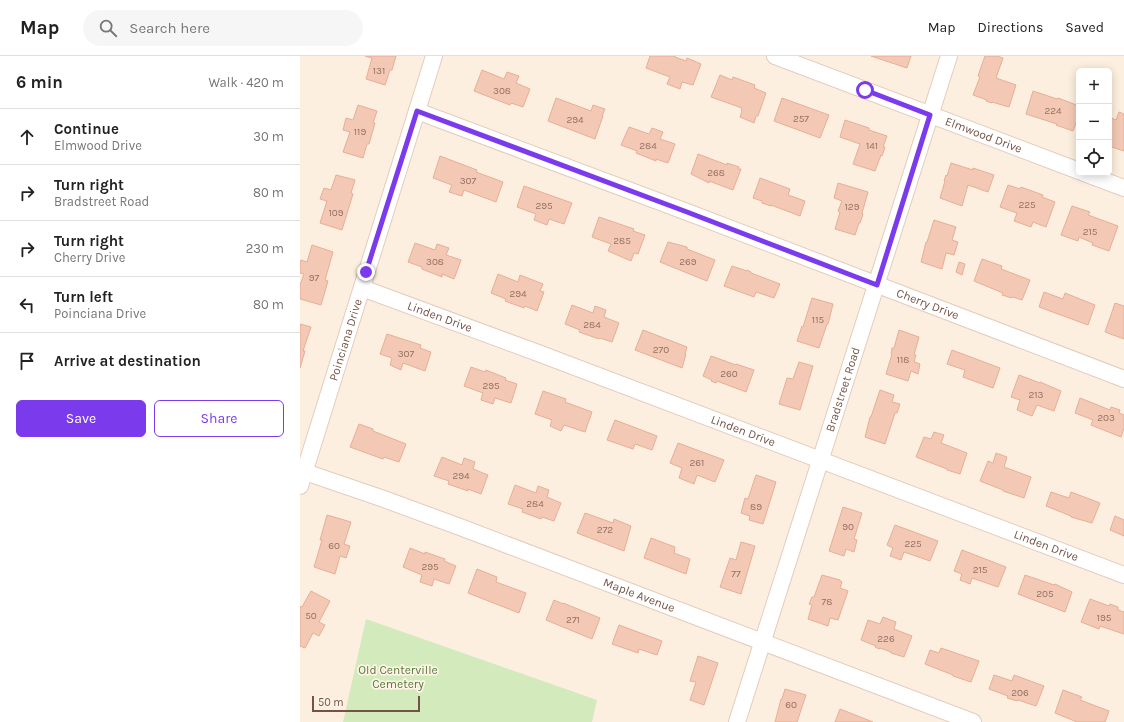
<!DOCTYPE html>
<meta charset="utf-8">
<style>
:root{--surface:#fff;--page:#f6f6f6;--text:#222;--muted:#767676;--line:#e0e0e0;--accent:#7c3aed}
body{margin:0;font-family:Karla,sans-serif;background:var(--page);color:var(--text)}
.controls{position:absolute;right:12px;top:12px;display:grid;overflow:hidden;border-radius:6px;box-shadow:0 2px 10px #0003}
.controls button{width:36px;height:36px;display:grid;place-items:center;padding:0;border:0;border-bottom:1px solid var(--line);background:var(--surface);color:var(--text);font:20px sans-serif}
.scale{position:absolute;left:12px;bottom:10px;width:108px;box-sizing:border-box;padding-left:4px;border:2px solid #745346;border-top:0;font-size:11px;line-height:14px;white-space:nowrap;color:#745346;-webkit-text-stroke:3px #fff3e6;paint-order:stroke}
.stop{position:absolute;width:12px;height:12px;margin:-9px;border:3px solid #7c3aed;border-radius:50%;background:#fff}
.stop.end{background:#7c3aed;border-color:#fff;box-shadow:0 1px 4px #0008}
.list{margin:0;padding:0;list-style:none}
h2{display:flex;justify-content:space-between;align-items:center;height:52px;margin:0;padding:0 16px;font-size:17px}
h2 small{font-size:13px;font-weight:400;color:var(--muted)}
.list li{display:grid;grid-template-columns:26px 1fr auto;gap:12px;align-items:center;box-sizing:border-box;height:56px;padding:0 16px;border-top:1px solid var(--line)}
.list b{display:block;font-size:15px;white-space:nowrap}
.list p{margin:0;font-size:13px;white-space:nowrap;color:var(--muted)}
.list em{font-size:13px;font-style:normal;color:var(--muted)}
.actions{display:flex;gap:8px;padding:12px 16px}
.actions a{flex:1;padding:9px 0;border:1px solid var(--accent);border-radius:6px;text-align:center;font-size:14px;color:var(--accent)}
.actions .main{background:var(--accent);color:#fff}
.icon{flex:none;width:22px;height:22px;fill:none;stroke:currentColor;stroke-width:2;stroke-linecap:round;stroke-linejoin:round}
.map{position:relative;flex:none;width:824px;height:666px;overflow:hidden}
header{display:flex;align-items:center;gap:24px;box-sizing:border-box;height:56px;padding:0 20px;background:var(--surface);border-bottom:1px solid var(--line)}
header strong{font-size:19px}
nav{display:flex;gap:22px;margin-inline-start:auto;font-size:14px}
.search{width:280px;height:36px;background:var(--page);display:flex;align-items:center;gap:10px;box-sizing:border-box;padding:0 14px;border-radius:22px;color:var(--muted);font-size:15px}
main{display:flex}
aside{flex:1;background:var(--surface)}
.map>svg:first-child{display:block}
.green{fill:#d3eabd}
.building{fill:#f3c9b5;stroke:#e7ae95}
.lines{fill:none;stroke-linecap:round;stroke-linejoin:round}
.street-casing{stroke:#e3ccbe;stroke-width:18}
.street{stroke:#fff;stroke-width:16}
.route{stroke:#7c3aed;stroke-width:5}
.labels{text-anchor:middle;stroke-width:3.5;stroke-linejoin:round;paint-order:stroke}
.number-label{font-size:10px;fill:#947062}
.street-label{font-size:12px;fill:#745346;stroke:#fff3e6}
.park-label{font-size:12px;fill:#547a3e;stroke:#fff3e6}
</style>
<header>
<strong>Map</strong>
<div class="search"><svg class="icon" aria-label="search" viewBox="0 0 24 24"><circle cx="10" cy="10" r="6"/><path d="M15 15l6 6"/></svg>Search here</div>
<nav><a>Map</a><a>Directions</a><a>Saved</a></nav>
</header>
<main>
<aside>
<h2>6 min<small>Walk · 420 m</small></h2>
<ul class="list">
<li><svg class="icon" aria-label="ahead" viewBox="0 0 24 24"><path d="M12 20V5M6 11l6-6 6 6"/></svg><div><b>Continue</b><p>Elmwood Drive</p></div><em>30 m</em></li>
<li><svg class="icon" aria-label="right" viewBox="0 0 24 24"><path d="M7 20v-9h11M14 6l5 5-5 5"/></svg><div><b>Turn right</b><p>Bradstreet Road</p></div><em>80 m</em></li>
<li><svg class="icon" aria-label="right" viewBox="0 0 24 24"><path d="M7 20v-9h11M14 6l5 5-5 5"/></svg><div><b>Turn right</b><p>Cherry Drive</p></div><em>230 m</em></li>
<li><svg class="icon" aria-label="left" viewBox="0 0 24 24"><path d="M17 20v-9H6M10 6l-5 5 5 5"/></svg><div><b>Turn left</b><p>Poinciana Drive</p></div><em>80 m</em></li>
<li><svg class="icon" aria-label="arrive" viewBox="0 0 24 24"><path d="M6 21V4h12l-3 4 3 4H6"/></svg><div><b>Arrive at destination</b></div></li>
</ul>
<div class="actions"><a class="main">Save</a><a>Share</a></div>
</aside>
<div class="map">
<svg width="824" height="666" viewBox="0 0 824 666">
<rect width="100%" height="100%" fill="#fdefdf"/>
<!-- green -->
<path class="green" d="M66 563 297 644 292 666H43Z"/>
<!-- building -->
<g class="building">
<path d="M65 0H96L92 14H90L85 29 66 23 72 2Z"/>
<path d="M350 0H375V1L386 5 387 2 401 8 393 29 382 26 380 33 367 28 370 21 346 12Z"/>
<path d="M571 0H611L607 12Z"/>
<path d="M685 0H697L703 2 696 22 716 29 709 51 692 46V47L686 45 687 44 673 39 680 21 678 20Z"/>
<path d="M182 14 204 23 207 16 219 20 216 27 230 33 223 51 211 47 210 49 174 35Z"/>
<path d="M420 19 432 24 433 21 455 29 454 32 466 37 458 60H456L454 67 440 61 442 55 441 54 442 52 411 41Z"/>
<path d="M733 35 757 43 758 42 779 50V59L773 75 756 69 757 68 726 58Z"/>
<path d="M256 42 291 55 293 49 305 53 302 60H303L295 83 248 65Z"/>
<path d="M482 42 529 59 520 82 474 65Z"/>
<path d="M58 49 77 55 73 67H75L69 88H67L63 102 43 96 50 76 43 74 46 62 53 64Z"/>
<path d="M819 56 824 58V95L809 90V61L816 64Z"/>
<path d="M545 64 569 72V74L587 80 583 91H585L582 100 581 99 575 115 553 108 560 88 540 81Z"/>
<path d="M329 71 349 78 352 72 363 76 360 83 375 88 368 107 356 103V105L336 97 337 95 321 89Z"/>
<path d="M398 98 427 109V107L439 111 438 113H441L433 134 409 125V127L391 118Z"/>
<path d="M140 100 177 114 176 116 203 126 196 146 164 134 162 140 149 136 152 129 133 122Z"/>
<path d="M651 107 673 114V112L694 119 688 136 668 129 662 150 640 142 645 125H644L646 119 647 120Z"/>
<path d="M36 119 55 124 51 137 53 138 42 174 20 167 27 145 20 143 24 132 31 134Z"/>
<path d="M460 122 490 133 488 139 505 145 500 160 471 149V150L462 147V145L453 142Z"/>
<path d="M538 127 568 136 562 157 563 158 560 167H559L555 179 535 173 540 156 538 155 542 145 534 142Z"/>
<path d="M708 129 720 133 721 131 743 139 742 141 755 146 746 171 733 166 731 171 714 165 717 157 700 151Z"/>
<path d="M224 130 272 147 264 168 249 163 247 169 234 164 236 158 217 151Z"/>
<path d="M772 150 790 156 788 159 818 170 809 195 792 189 793 187 779 181 778 185 761 179Z"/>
<path d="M299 161 334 173 333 175 345 179 338 198 334 197 331 205 308 195 311 188 292 181Z"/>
<path d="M634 164 656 171 652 184 658 186 654 199 646 197 642 213 621 206 626 186H627Z"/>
<path d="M368 186 387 191V193L415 204 407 225 360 206Z"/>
<path d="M115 187 135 194 137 188 149 192 146 199 161 204 154 223 142 218V221L122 213V211L108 206Z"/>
<path d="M12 189 33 196 25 224 28 225 21 249 0 243V229L4 218 0 217V207L1 204 7 206Z"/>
<path d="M682 203 702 210 701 213 730 224 722 244 713 241 712 242 702 239 703 237 674 225Z"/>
<path d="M659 206 665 208 662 219 656 216Z"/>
<path d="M432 210 447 215V214L451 216V217L480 228 474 242 456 236 454 241 424 230Z"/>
<path d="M198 218 218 226 220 219 243 228 240 235 244 236 237 255 225 250 224 252 205 245 206 243 191 237Z"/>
<path d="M744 236 763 243 765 237 795 249 788 269 739 251Z"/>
<path d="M512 242 533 248 528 268H527L519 292 497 285 502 270 503 271Z"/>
<path d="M815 247 824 250V283L805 276Z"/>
<path d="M272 249 293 257 295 250 306 254 304 261 319 267 312 286 300 282 299 283 279 276 280 274 265 268Z"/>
<path d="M0 268 11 271 3 295H5L0 312Z"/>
<path d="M343 274 387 291 385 298H386L382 312 335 294Z"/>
<path d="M599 274 619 281 614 299H616L614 306 620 308 618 318 611 315 608 325 586 318 592 298H591L592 292H594Z"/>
<path d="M87 278 121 289 120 292 131 296 125 315 103 307 101 314 90 309 92 302 80 298Z"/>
<path d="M652 294 700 312 693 332 663 321 665 314 647 308Z"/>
<path d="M411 300 436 309V308L454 314 446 336 417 325 416 327 411 325 412 324 403 320Z"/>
<path d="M499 306 513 310 500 354 479 348 487 322 493 323Z"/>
<path d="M171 311 185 316 186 314 206 322 205 324 217 328 211 347 195 342 193 348 181 344 183 337 164 330Z"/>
<path d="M719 319 740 327V326L761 335 754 355 737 349 732 360 717 354 720 344 711 341Z"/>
<path d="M580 334 594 339 592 346 600 348 597 357H595L585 388 565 381 570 361H571Z"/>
<path d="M243 335 266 343 265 346 292 356 285 376 264 369 261 375 250 370 252 364 235 358Z"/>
<path d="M780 342 810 354 811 351 820 354 819 357 824 359V372L821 381 791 369 793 364 775 357Z"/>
<path d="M315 364 357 380 352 394 335 388 333 393 307 384Z"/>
<path d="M59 368 73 373V375L106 388 99 406 84 401 83 403 50 391Z"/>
<path d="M634 376 644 379 641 387 667 397 660 418 647 414V413L616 401 624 381 631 383Z"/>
<path d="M378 387 424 404 415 426 397 419 394 428 379 422 382 412 370 407Z"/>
<path d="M696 397 707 401 704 411 731 421 724 442 703 435V434L680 425 688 405 693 407Z"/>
<path d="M142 401 162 409 164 402 175 406 173 413 188 419 181 438 168 433V435L148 428 149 425 134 420Z"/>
<path d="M456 419 476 426 463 468 449 464 450 460 441 457 445 442 448 443Z"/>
<path d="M215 429 236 437 238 430 249 434 247 441 261 447 254 465 242 461 241 463 222 456 223 453 208 448Z"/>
<path d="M751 436 769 442 771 436 800 447 792 467 771 461V460L746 450Z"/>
<path d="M543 451 562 457 554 483 557 484 554 496 546 493 544 500 529 495Z"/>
<path d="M285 457 313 467 314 463 331 470 324 495 277 477Z"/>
<path d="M27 459 51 466 44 488 50 490 46 502 40 500 35 518 14 511 22 484H20Z"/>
<path d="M815 460 824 464V480L810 474Z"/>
<path d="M595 469 638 485 630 505 604 496 601 504 590 500 593 492 587 489Z"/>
<path d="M351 482 375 491 374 497 390 503 386 518 344 502Z"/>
<path d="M441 486 455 490 441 538 420 531 430 502 436 504Z"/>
<path d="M110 492 125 498V496L145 503 144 505 156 510 149 528 134 523 132 530 120 526 122 519 103 511Z"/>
<path d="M662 494 706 511 698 531 672 522 670 528 660 524 662 518 654 515Z"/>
<path d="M177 513 197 521 196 526 226 537 219 557 168 537Z"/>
<path d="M522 519 540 524V525L542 526 540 532 548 535 538 564 530 562 528 570 508 563 512 549 509 548 512 541H514Z"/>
<path d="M725 519 754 529 755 528 772 536 765 556 718 538Z"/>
<path d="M11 535 30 545 19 566 25 569 19 580 13 577 5 592 0 590V553L1 550 2 551Z"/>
<path d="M790 543 809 550 810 548 818 551V554L824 556V578L800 570 799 573 781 566Z"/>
<path d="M254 544 263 548V547L300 562 292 583 246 564Z"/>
<path d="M583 561 596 566 594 573 612 580 604 601 591 597V596L580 592 579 593 575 591 576 590 561 584 568 564 580 568Z"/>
<path d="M319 569 362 585 357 599 339 593 338 597 312 588Z"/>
<path d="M641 592 679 605 671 626 653 620V619L625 608 630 594 639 597Z"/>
<path d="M398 600 418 607 404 649 390 644 396 626 390 625Z"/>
<path d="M694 619 712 625 714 619 744 630 736 650 718 644 717 645 707 642 708 640 689 633Z"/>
<path d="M485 633 506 639 497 666H475L481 643H482Z"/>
<path d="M763 634 782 641 780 644 809 655 805 666H777L755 657Z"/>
<path d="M540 653 573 666H535Z"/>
</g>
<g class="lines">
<!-- street casing -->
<g class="street-casing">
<g id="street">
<path id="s1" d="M475 0 779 115"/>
<path id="s2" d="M117 55 387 156 824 323"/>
<path d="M784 117 824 132"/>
<path id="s3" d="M62 232 238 297 824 519"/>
<path id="s4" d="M5 416 81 442 160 471 673 666"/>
<path id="s5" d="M0 430 134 0"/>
<path id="s6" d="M437 666 649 0"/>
</g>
</g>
<!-- street -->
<use href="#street" class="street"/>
</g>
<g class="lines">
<!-- route -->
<path class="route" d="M66 216 117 55 387 156 577 229 630 59 565 34"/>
</g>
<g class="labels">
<!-- number labels -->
<g class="number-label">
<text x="79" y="18">131</text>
<text x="202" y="38">308</text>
<text x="753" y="58">224</text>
<text x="501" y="66">257</text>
<text x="275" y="67">294</text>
<text x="60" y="79">119</text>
<text x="348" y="93">284</text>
<text x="572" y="93">141</text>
<text x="416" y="120">268</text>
<text x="168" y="128">307</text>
<text x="727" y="152">225</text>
<text x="244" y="153">295</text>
<text x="552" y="154">129</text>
<text x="36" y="160">109</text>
<text x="790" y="179">215</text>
<text x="322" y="188">285</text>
<text x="135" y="209">308</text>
<text x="388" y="209">269</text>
<text x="14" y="225">97</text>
<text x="218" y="241">294</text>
<text x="518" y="267">115</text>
<text x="292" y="272">284</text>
<text x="361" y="297">270</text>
<text x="106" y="301">307</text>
<text x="603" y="307">118</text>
<text x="429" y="321">260</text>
<text x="191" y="333">295</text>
<text x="736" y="342">213</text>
<text x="806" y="365">203</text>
<text x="397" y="410">261</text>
<text x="161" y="423">294</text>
<text x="235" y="451">284</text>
<text x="456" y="454">89</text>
<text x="548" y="474">90</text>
<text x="305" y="477">272</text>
<text x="613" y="491">225</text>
<text x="34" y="493">60</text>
<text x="130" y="514">295</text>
<text x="680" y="517">215</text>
<text x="436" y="521">77</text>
<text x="745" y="541">205</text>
<text x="527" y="549">78</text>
<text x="11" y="563">50</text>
<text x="804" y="565">195</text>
<text x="273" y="567">271</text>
<text x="586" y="586">226</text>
<text x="720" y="640">206</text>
<text x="491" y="652">60</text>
</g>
<!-- street labels -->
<g class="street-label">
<text dy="4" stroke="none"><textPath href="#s1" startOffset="223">Elmwood Drive</textPath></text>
<text dy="4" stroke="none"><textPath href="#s2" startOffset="546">Cherry Drive</textPath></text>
<text dy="4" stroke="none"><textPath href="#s3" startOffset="83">Linden Drive</textPath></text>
<text dy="4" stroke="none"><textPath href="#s5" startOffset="153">Poinciana Drive</textPath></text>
<text dy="4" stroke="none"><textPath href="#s6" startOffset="349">Bradstreet Road</textPath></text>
<text dy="4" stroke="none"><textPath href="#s3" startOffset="407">Linden Drive</textPath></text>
<text dy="4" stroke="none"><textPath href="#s3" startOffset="731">Linden Drive</textPath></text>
<text dy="4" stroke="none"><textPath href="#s4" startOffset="356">Maple Avenue</textPath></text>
</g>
<!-- park labels -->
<g class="park-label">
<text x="98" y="618">Old Centerville<tspan x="98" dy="14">Cemetery</tspan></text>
</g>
</g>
</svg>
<div class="controls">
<button>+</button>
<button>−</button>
<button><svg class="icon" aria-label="locate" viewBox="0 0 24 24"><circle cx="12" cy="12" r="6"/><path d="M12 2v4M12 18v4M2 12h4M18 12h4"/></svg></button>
</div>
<div class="scale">50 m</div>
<div class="stop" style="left:565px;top:34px"></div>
<div class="stop end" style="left:66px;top:216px"></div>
</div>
</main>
